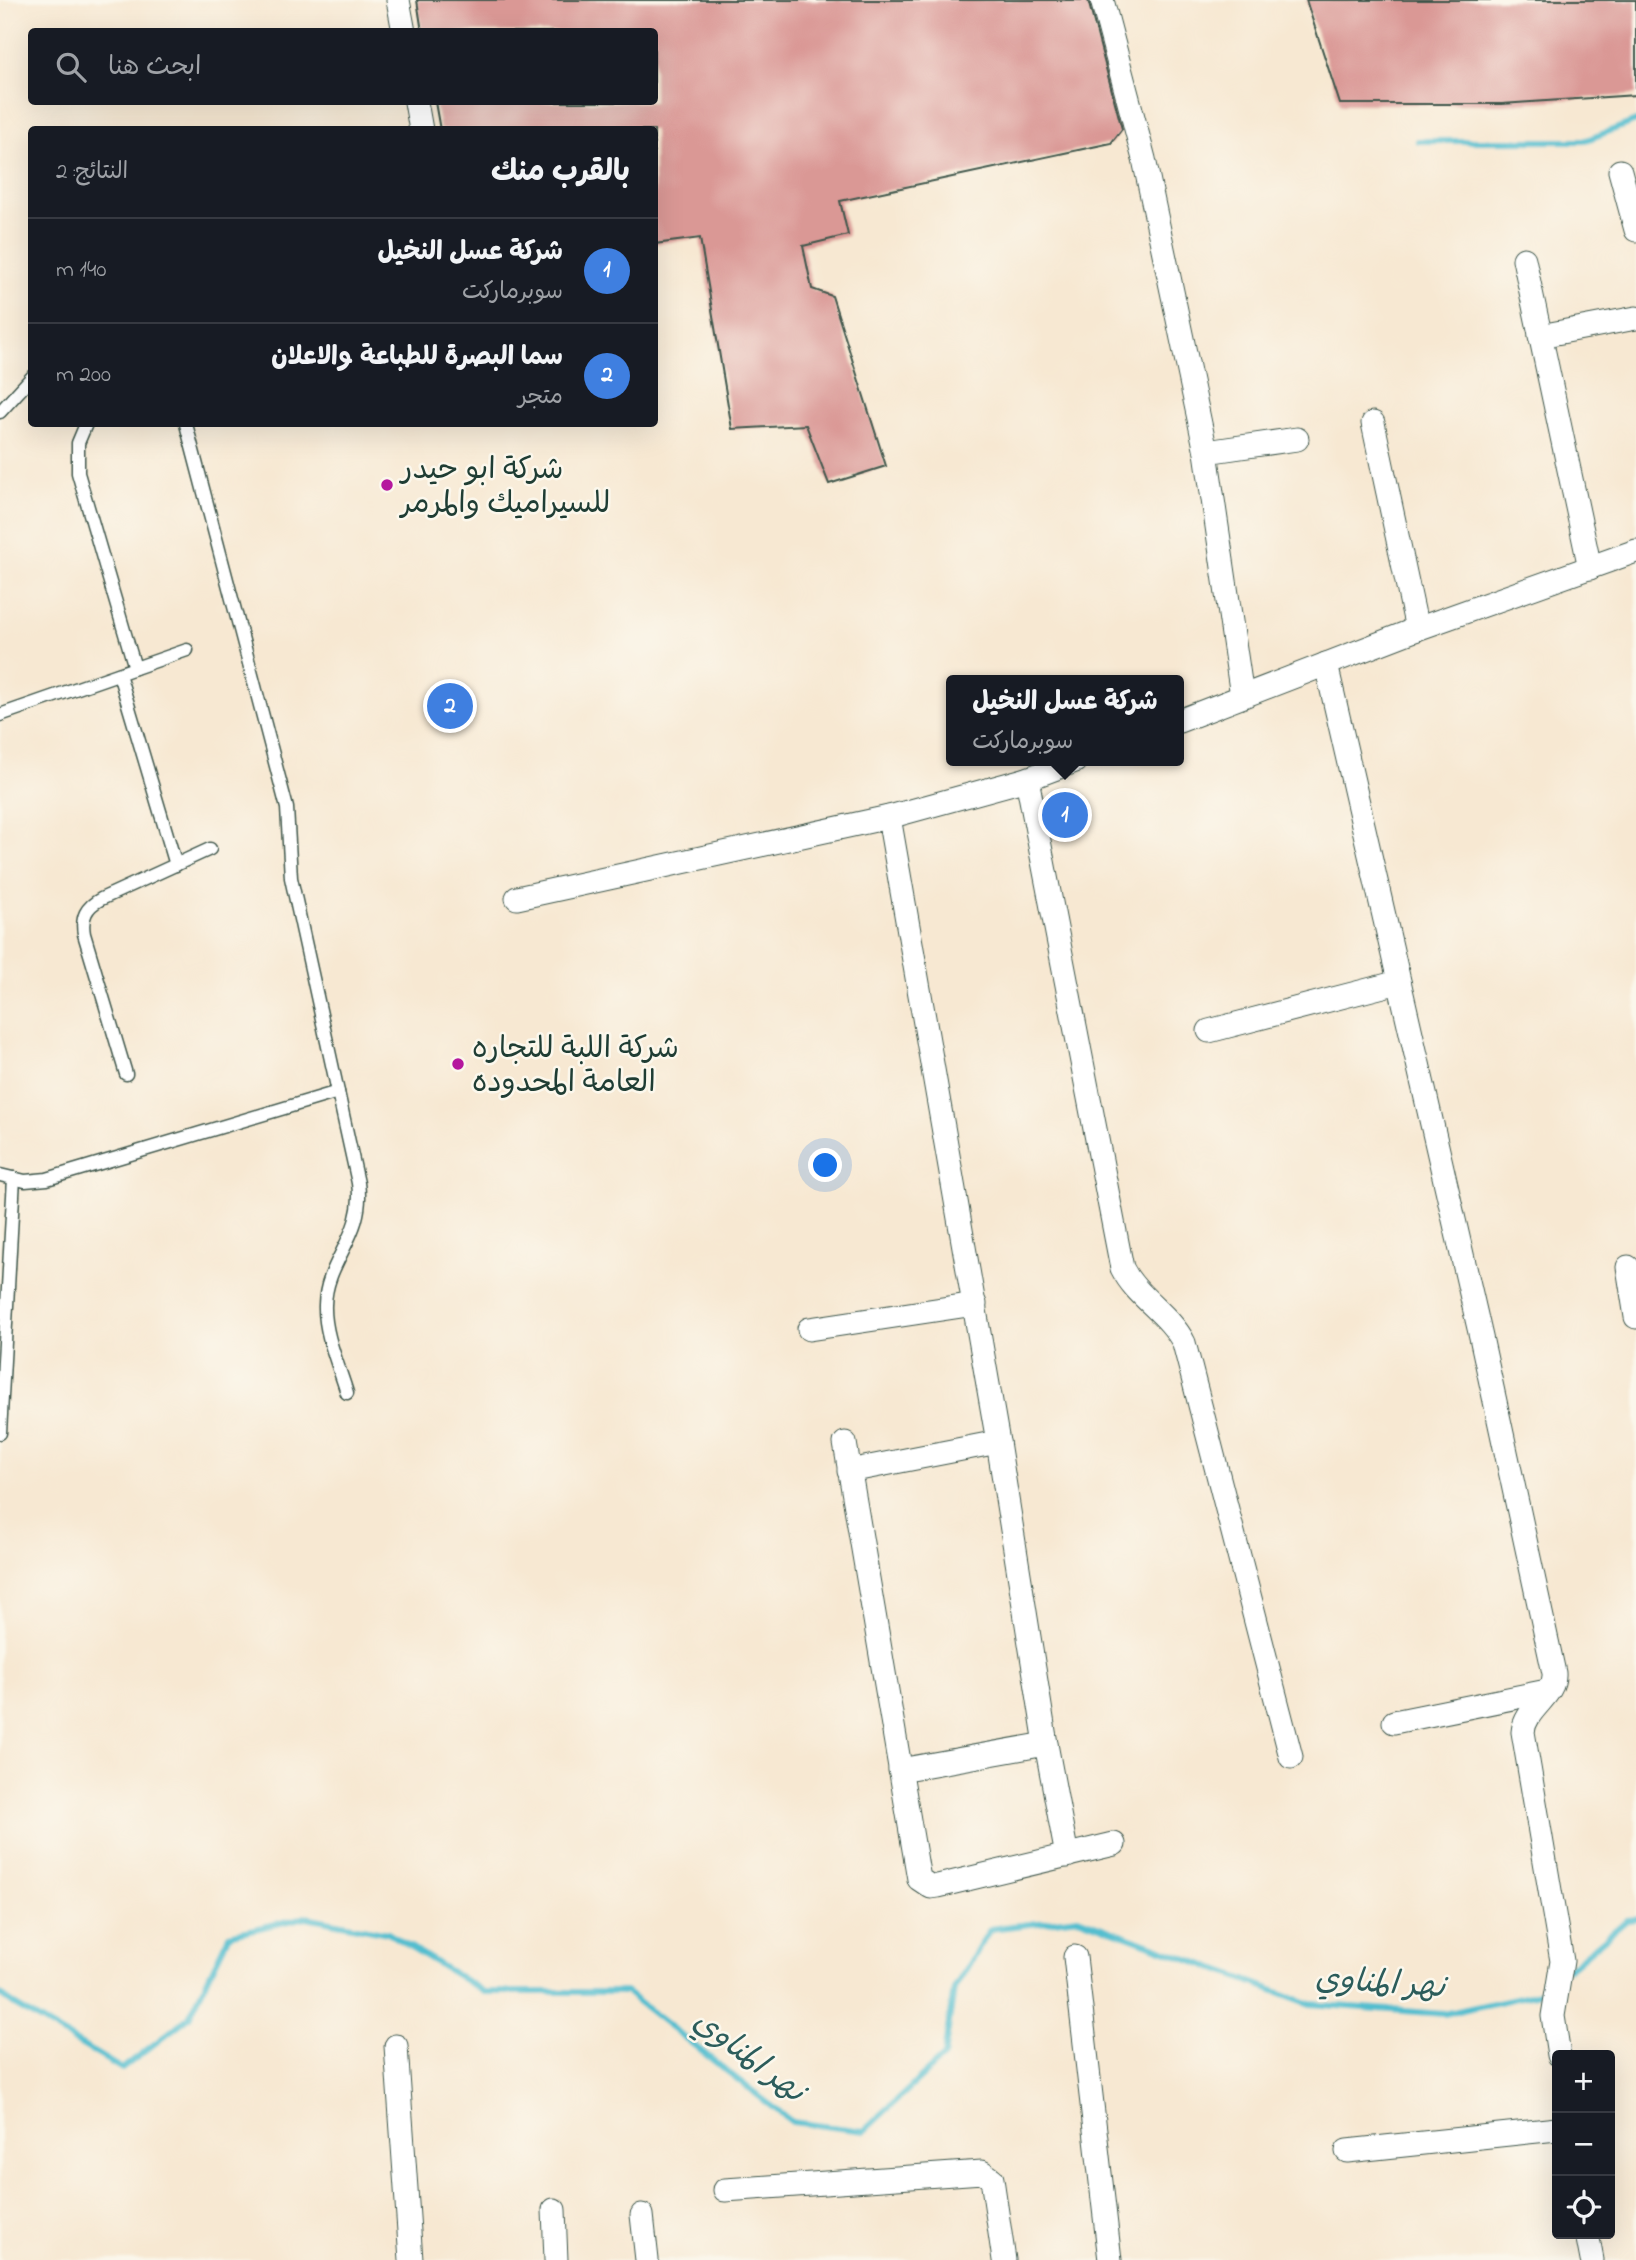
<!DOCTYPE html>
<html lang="ar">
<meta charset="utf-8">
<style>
:root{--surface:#171b24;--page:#242831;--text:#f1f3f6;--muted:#9ea1a6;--line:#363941;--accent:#d690ce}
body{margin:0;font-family:"Indie Flower","Playpen Sans Arabic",sans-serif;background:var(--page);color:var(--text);direction:rtl}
.controls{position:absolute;right:21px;bottom:21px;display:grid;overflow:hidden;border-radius:7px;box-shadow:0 7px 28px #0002}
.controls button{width:63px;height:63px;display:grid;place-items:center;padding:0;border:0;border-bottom:2px solid var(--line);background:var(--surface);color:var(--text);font:35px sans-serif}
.you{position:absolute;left:826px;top:1166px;width:24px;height:24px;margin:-18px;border:5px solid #fff;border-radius:50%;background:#1a73e8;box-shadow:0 0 0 10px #1a73e833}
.badge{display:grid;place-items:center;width:46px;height:46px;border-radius:50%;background:var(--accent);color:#fff;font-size:23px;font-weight:700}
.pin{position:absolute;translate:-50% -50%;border:4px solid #fff;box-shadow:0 2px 7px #0006}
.popup{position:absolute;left:946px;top:675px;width:238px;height:91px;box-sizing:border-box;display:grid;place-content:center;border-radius:7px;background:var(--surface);filter:drop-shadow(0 2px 5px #0005);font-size:23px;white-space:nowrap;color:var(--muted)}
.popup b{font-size:26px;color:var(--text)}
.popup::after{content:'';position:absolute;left:50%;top:100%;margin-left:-14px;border:14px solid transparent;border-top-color:var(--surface)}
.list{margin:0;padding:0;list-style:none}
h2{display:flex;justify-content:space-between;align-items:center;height:91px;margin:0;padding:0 28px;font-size:30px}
h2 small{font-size:23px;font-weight:400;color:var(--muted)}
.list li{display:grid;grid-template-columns:46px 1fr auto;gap:21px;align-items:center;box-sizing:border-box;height:105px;padding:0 28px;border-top:2px solid var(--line)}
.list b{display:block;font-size:26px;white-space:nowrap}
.list p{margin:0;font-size:23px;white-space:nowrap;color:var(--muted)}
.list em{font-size:23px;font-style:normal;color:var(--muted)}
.icon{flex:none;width:38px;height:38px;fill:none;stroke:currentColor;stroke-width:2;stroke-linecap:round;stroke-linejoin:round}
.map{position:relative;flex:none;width:1636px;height:2260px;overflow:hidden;direction:ltr}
.search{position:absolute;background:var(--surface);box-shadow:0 7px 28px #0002;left:28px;top:28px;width:630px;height:77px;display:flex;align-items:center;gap:18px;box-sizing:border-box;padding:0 24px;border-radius:7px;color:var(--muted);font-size:26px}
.panel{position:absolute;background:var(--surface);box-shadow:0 7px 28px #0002;left:28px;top:126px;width:630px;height:301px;border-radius:7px;direction:rtl}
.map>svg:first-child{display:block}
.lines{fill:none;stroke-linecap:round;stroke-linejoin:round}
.stream{stroke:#53becf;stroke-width:6}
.building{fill:#da9895}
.lane-casing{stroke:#3f574c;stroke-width:15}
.street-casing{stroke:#3f574c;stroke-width:25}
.lane{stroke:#fff;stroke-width:12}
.street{stroke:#fff;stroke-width:23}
.poi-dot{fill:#b5179e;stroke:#fbf7ec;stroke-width:2.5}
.labels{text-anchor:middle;stroke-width:5;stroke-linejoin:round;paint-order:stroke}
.poi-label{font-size:30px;fill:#1f3d34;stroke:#fbf7ec;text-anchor:start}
.water-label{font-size:32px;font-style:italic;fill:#2c5d5b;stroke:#fbf7ec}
</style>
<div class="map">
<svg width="1636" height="2260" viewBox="0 0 1636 2260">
<rect width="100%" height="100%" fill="#fbf7ec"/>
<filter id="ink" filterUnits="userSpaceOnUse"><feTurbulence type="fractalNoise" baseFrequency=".0143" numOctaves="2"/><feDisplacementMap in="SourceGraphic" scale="14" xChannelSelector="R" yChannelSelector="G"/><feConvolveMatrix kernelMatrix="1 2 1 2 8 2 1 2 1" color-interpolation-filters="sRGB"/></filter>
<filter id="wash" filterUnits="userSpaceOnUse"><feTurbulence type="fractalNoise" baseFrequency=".00686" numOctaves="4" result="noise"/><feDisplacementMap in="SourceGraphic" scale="28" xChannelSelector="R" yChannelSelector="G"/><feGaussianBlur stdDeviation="1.57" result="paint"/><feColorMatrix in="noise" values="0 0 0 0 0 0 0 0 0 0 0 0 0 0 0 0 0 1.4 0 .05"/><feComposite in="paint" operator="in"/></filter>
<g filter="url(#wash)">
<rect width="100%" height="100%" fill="#f7e8d2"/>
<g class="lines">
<!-- stream -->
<g class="stream">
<path d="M1418 141H1584L1636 121"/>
<path d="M1568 1969 1627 1920 1636 1919"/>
<path d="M0 1994 16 2006 122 2069 189 2017 229 1935 306 1917 388 1933 484 1992H626L792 2122 864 2131 944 2056 954 1989 990 1929 1078 1918 1310 2004 1444 2014 1539 1993 1552 1982"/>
</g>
</g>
<g id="blocks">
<!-- building -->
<g class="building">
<path d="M417 0H1088L1122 129 1111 143 840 201 848 235 803 246 812 289 832 296 886 466 829 484 806 425 732 429 700 238 654 244V130H440L435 102H654V32H422Z"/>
<path d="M1306 0H1636V95L1502 104H1340Z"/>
</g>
</g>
</g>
<g filter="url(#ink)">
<use href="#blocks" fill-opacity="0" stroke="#3f574c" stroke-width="2"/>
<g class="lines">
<!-- lane casing -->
<g class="lane-casing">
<g id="lane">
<path d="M0 412 32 377"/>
<path d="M86 424 78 443V473L135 668"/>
<path d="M186 424 287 808 291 878 358 1183C366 1235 326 1259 325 1305 324 1334 339 1366 347 1393"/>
<path d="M119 674 176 865"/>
<path d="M0 715 187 650"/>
<path d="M126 1074 84 934C81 917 86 907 101 899L210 849"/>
<path d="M0 1175 25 1181 47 1179 338 1092"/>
<path d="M0 1433 14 1178"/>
</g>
</g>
<!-- street casing -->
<g class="street-casing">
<g id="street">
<path d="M398 0 404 32"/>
<path d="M1102 0 1144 159 1206 452 1242 696"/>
<path d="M416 102 421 130"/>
<path d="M1620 171 1636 230"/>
<path d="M1524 259 1590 568"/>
<path d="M1540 336 1636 318"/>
<path d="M1373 423 1417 629"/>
<path d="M1206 452 1297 439"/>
<path d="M1326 664 1481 1337 1554 1673C1556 1696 1525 1708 1523 1732L1562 1961 1553 2016 1559 2055"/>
<path d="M1179 721 1417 629 1636 551"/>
<path d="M1027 779 1122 1268C1137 1298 1169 1313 1184 1343L1291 1757"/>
<path d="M889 817 998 1442 1046 1744 1067 1856"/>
<path d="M517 898 889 817 1027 779 1075 761"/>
<path d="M1209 1031 1399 982"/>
<path d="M1628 1267 1636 1317"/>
<path d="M809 1329 975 1304"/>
<path d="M845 1443 919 1879 931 1887 938 1886 1114 1844"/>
<path d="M849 1471 998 1442"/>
<path d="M1394 1722 1547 1691"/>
<path d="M900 1770 1046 1744"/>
<path d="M1075 1957 1110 2260"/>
<path d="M396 2046 411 2260"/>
<path d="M1347 2151 1557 2129"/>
<path d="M725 2190 982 2172 992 2179 1004 2260"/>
<path d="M554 2210 556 2260"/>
<path d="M642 2215 647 2260"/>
<path d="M1587 2234 1592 2260"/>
</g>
</g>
<!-- lane -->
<use href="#lane" class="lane"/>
<!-- street -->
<use href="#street" class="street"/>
</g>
</g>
<!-- markers -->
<g class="poi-dot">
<circle cx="387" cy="485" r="7"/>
<circle cx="458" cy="1064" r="7"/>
</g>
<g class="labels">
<!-- poi labels -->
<g class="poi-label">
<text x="401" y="478">شركة ابو حيدر<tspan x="401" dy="34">للسيراميك والمرمر</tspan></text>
<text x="472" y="1057">شركة اللبة للتجاره<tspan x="472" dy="34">العامة المحدوده</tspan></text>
</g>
<!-- water labels -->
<g class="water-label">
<text transform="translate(1380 1981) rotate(4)" y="11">نهر المناوي</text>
<text transform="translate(750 2055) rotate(37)" y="11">نهر المناوي</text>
</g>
</g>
</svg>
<div class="controls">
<button>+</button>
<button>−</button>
<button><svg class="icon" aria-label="locate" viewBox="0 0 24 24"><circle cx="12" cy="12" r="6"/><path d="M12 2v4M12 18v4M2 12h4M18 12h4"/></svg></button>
</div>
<div class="you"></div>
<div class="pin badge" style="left:1065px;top:815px;background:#3f7fe0">1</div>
<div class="popup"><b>شركة عسل النخيل</b>سوبرماركت</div>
<div class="pin badge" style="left:450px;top:706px;background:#3f7fe0">2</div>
<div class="search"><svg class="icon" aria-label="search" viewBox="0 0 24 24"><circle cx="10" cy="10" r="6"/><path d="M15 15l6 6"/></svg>ابحث هنا</div>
<section class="panel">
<h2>بالقرب منك<small>النتائج: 2</small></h2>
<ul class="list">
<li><span class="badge" style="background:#3f7fe0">1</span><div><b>شركة عسل النخيل</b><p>سوبرماركت</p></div><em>140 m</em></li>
<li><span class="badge" style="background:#3f7fe0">2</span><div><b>سما البصرة للطباعة والاعلان</b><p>متجر</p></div><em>200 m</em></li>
</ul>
</section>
</div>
